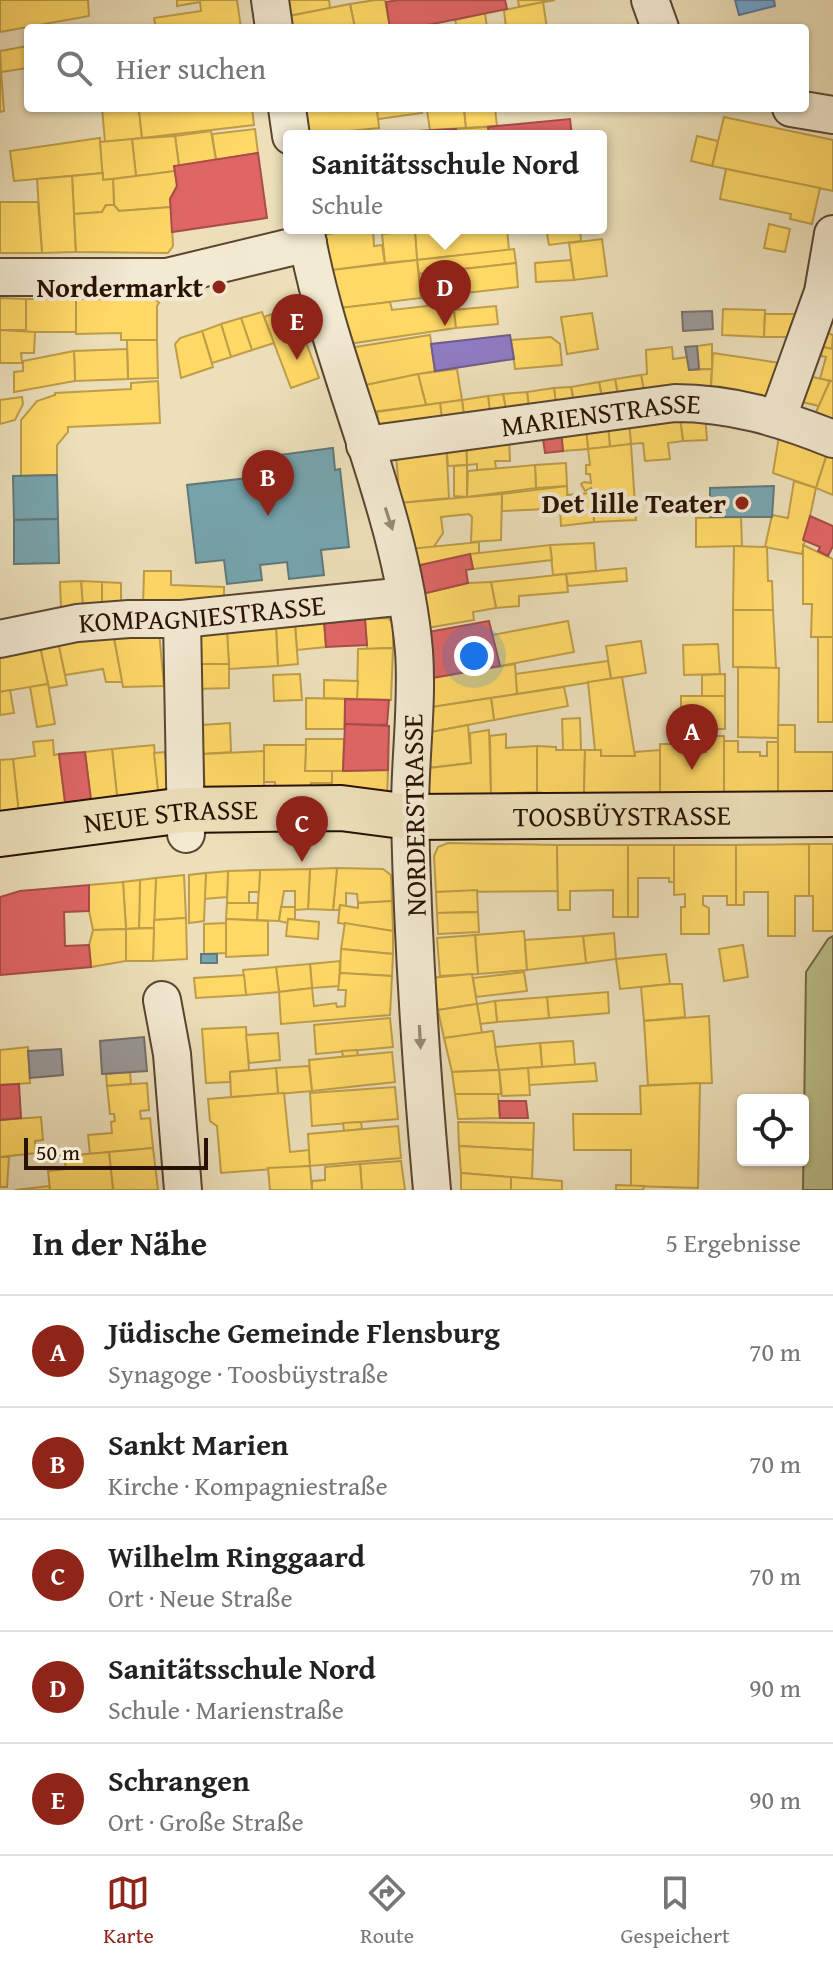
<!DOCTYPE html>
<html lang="de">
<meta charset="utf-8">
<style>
:root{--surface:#fff;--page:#f6f6f6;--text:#222;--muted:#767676;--line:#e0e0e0;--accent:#8f2418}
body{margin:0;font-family:"Gentium Book Plus",serif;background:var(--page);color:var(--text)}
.controls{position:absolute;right:24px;bottom:24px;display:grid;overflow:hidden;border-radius:8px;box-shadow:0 2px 6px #0004}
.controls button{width:72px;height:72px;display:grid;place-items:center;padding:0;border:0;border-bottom:2px solid var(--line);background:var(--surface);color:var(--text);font:40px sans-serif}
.scale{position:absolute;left:24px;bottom:20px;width:184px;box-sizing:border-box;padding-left:8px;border:4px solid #291204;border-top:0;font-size:22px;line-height:28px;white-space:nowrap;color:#291204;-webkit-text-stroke:6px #f3ead2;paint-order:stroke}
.you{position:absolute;left:474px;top:656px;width:28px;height:28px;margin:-20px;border:6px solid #fff;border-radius:50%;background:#1a73e8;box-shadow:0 0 0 12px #1a73e833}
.badge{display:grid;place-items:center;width:52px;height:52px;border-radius:50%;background:var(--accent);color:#fff;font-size:26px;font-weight:700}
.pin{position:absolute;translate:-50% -66px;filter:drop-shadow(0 2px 4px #0008)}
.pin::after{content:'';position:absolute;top:42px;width:28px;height:24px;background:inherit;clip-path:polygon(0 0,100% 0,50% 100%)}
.popup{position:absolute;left:283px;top:130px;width:324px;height:104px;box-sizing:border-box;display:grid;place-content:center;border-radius:8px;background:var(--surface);filter:drop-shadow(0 2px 6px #0005);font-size:26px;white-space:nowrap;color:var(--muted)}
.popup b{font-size:30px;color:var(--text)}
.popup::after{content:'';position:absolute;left:50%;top:100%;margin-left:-16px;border:16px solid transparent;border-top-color:var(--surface)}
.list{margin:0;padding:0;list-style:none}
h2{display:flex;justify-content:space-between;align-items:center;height:104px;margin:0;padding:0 32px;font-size:34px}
h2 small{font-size:26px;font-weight:400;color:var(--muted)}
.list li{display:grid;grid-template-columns:52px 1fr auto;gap:24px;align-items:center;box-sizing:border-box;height:112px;padding:0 32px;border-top:2px solid var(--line)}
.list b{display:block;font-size:30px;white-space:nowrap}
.list p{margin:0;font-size:26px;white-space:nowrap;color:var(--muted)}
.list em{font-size:26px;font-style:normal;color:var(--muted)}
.icon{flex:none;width:44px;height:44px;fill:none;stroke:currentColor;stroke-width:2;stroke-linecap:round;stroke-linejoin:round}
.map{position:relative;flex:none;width:833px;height:1190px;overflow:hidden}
.search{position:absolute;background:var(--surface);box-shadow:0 2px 6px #0004;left:24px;right:24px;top:24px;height:88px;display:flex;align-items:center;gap:20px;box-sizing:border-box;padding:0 28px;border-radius:8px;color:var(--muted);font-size:30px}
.sheet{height:664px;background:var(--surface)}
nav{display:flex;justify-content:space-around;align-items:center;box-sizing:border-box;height:112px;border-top:2px solid var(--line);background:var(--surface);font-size:22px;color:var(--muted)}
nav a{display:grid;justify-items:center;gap:4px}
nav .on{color:var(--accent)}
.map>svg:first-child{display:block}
.green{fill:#bcc18c;stroke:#726a48;stroke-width:2}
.homes{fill:#ffd966;stroke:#bf9d49;stroke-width:2}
.shops{fill:#e06666;stroke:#a94d49;stroke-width:2}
.offices{fill:#8e7cc3;stroke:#705c8a;stroke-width:2}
.schools{fill:#6fa8dc;stroke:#5a7b9b;stroke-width:2}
.public{fill:#76a5af;stroke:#5f797c;stroke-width:2}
.industry{fill:#999;stroke:#77706c;stroke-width:2}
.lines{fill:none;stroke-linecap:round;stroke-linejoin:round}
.minor-casing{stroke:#5a4531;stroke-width:40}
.major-casing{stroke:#291204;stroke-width:48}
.minor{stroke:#f3ead2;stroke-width:36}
.major{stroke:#ecdfb9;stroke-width:44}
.oneway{fill:#988975}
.poi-dot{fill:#8f2418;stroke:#f3ead2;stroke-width:3}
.labels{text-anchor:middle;stroke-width:8;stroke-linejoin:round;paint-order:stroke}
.poi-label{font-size:28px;font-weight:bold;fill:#291204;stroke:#f3ead2;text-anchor:end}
.street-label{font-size:28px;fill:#291204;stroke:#f3ead2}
</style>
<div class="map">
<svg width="833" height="1190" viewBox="0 0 833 1190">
<rect width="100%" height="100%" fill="#ecdfb9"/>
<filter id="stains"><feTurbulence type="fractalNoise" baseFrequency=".0025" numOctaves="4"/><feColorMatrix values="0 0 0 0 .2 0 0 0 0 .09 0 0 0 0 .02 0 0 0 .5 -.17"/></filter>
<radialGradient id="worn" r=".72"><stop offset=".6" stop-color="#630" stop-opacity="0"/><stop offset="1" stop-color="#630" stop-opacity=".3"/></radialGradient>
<!-- green -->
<path class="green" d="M833 936V1190H803L806 972 828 939Z"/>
<!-- homes -->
<g class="homes">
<path d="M0 0H88L89 16 0 32Z"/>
<path d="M177 0H237L241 28H156L154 18 201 11 200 2 177 6Z"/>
<path d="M287 0H329L330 8 289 16Z"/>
<path d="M375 0H385L390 28H355L350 4Z"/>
<path d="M518 0H555L519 7Z"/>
<path d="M543 2 547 28H506L504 10Z"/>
<path d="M350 4 355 28H292L289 16Z"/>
<path d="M485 13 487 28H457L455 20Z"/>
<path d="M28 46V68L1 72 0 51Z"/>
<path d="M1 72 4 111 0 112V73Z"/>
<path d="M102 108H139L142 138 105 142Z"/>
<path d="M170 108H252L254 125 142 138 139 111Z"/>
<path d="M302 108H377L379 128 307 135Z"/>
<path d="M377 108H421L422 113 378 119Z"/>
<path d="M450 108H464L466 128 430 130 427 111Z"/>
<path d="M464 108H495L497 126 466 128Z"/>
<path d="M724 117 833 140V191L712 166Z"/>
<path d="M488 127 489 136H457L456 129Z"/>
<path d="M255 129 258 153 216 160 212 134Z"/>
<path d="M211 131 216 160 179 166 175 136Z"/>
<path d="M175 136 179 166H174L175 171 136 176 132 139Z"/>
<path d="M697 136 718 141 712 166 691 161Z"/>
<path d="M100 138 103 173 14 181 10 151Z"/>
<path d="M132 139 136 176 103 180 100 142Z"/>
<path d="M726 169 820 188 812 224 790 219 791 214 720 199Z"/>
<path d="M175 171 177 186 170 199 171 207 119 211 114 205 113 179Z"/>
<path d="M103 173V180L113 179 114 205H106L102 212 74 214 72 176Z"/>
<path d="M72 176 76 252 42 253 37 179Z"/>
<path d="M0 202H38L42 253H0Z"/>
<path d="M106 205H114L119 211 171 207 173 246 168 253 76 252 74 214 102 212Z"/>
<path d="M769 224 790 229 785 252 764 248Z"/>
<path d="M322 228H363L323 235Z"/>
<path d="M363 228H373L374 246 382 245 385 263 332 270 323 235Z"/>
<path d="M465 228H507L509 250 417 260 415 233Z"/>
<path d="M546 228H580L581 241 549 245Z"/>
<path d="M415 231 417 260 385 263 382 234Z"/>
<path d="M602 239 607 276 574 280 569 243Z"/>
<path d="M514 249 516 263 419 274 417 260Z"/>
<path d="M417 260 421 298 340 308 332 270Z"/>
<path d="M571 260 574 280 536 282 535 263Z"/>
<path d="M516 263 518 287 421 298 419 274Z"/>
<path d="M152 296 159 303 157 306V340H121V333L76 334V299H150Z"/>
<path d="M0 298 26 299V330H0Z"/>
<rect x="26" y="299" width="50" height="33"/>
<path d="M390 302 392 310 453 303 456 328 348 344 340 308Z"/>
<path d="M293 306 319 378 291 388 264 317Z"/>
<path d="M496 306 498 324 456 328 454 310Z"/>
<path d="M723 309 765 310 764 337 722 335Z"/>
<path d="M262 312 274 343 252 350 241 318Z"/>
<path d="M592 313 598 349 567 354 561 317Z"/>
<path d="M765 314H802L791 337H764Z"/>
<path d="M241 318 252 350 231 357 221 324Z"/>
<path d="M221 324 231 357 212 363 202 331Z"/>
<path d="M816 329 833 335 832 349 808 344Z"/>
<path d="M0 330 35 332 34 353H21L22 363H0Z"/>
<path d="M202 331 213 367 181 378 175 344 180 338Z"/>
<path d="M430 335 435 371 361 386 349 348Z"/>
<path d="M551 337 560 344 562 365 515 369 511 340Z"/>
<path d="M127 340H157L158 378 128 379Z"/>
<path d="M712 344V369H699L697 346Z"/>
<path d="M672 347 673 359 688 357 689 370 712 369 711 387 644 392 641 375 647 374 646 350Z"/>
<path d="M823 347 833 349V381L820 379 826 357 821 356Z"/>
<path d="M127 349 128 379 75 381 74 351Z"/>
<path d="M74 351 75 381 14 392V372L23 371V361Z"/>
<path d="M713 353 787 364 781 398 711 387Z"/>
<path d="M457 369 462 400 426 405 418 374Z"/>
<path d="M418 374 426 405 371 412 361 386Z"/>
<path d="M800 374 830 381 819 406 794 400Z"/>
<path d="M641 375 645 396 619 401 615 379Z"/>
<path d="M615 379 619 401 603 403 599 382Z"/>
<path d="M158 381 160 423 68 427V432L57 445V475L21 476V420L37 401 55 395V393L131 389V383Z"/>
<path d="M830 381H833V420L816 412Z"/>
<path d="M599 382 603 403 575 407 571 387Z"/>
<path d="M571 387 575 409 557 412 554 388Z"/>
<path d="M554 388 557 412 530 416 527 392Z"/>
<path d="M527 392 530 416 508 419 503 394Z"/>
<path d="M503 394 508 419 491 421 488 396Z"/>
<path d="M488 396 491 421 465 424 462 400Z"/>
<path d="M22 397 23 404 15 420 0 424V400Z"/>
<path d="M462 400 465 424 443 428 440 403Z"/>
<path d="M440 403 443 428 380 436 377 412Z"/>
<path d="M705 415 707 440 683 441 680 418Z"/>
<path d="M680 418 683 441 668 443 670 459 645 461 643 443 631 444 629 423Z"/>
<path d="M629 423 631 444 610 447 608 425Z"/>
<path d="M608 425 610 447 588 449 586 428Z"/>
<path d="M586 428 588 449 563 451 561 430Z"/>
<path d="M779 436 827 454 816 488 773 473Z"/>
<path d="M509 439 510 461H495L496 469 477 470V464L467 465 466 441Z"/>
<path d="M466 441 467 465 448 466 446 442Z"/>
<path d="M446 442 449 498 400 503 396 455Z"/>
<path d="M631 444 636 520 594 522 591 488 585 491 581 484 584 482 591 483 590 474H586V465H590L588 449Z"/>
<path d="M827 454 833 456V495L816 488Z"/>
<path d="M566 463 567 486 536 488 535 465Z"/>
<path d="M467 465V497L454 496V466Z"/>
<path d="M535 465 536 488 467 497 468 471Z"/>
<path d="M794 481 816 488 802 554 765 547 772 515 788 518Z"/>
<path d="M567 486 568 508 502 511V494Z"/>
<path d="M592 493 594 522 561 526 560 508H568L567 495Z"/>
<path d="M502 494 501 540 471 542 472 517 469 514 441 517 443 533 433 548 409 549 400 503Z"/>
<path d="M741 517 742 546 696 547V518Z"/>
<path d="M479 542V553L416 566 409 549Z"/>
<path d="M594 543 596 571 553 575 550 545Z"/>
<path d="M550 545 552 560 473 569 470 554Z"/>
<path d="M803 545 833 559V637H811L812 604H803Z"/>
<path d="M734 546 767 547 768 581H772L773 610H733Z"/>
<path d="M626 568 627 581 568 586 566 574Z"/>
<path d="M144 571H171V585L224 587V609L143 607Z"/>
<path d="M566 574 568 592 519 596V606L496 608 491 582Z"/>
<path d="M81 581 102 582V608H83Z"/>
<path d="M81 581 83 608 61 609 60 582Z"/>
<path d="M102 582 121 583V607L102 608Z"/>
<path d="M491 582 496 608 473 612 474 620 427 628 422 594 468 583Z"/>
<path d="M733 610H773L776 668 733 667Z"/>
<path d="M388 618 393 623V648L367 649 365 619Z"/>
<path d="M324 621 326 647 297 650 295 623Z"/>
<path d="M568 621 574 652 500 666 492 635Z"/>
<path d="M295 626 298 664 278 666 276 628Z"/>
<path d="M276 628 278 666 229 669 227 631Z"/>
<path d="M227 631 229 664H195V633Z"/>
<path d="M159 632 164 686 123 687 113 633Z"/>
<path d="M113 633 122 682H106L103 669 65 675 58 642Z"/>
<rect x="818" y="637" width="15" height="85"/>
<path d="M641 641 646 673 611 679 606 646Z"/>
<path d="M58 642 67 685 49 688 40 647Z"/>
<path d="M718 644 720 674 684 675 683 645Z"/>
<path d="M40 647 48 684 0 692V656Z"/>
<path d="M393 648 391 700 357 699 358 649Z"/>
<path d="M608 661 611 679 517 694 515 674Z"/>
<path d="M195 664H229V688L196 689Z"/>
<path d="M515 664 517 694 432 707V678Z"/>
<path d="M738 667 779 668 778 738 738 737Z"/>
<path d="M300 674 302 700 274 701 273 675Z"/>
<path d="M725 674V696H702V675Z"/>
<path d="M622 677 635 756H601V750H595L588 682Z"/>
<path d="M324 680 358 681 357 699 324 698Z"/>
<path d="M48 684 55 724 37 727 30 687Z"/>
<path d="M564 687 568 706 494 720 491 698Z"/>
<path d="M10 690 14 713 0 715V692Z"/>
<rect x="681" y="696" width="44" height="33"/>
<path d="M306 698 345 699 344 729H306Z"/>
<path d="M491 698 494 720 431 732 432 707Z"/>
<path d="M580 718 581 750H563L562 719Z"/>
<path d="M230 723 231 752 203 754 202 725Z"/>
<path d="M468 725 471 763 429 768 431 732Z"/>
<path d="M778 725H795V752H833V794H778Z"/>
<path d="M489 730 491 794 432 796 427 791 429 768 471 763 470 733Z"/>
<path d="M506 734V748L537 746V792L491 794 490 736Z"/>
<path d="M706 736H724V794H660V744H679V752H706Z"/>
<path d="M306 739H344L343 771H305Z"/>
<path d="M53 740 54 755 59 754 66 810 19 815 13 759 35 756 33 742Z"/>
<path d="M724 741H738V752H760V756H767V742H778V794H724Z"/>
<path d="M154 745 159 800 118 805 112 749Z"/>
<path d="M264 745H306L305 771H332V783H311V790H275V782H264Z"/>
<path d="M537 746 556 747V750H585L584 793 571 794V797L537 792Z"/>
<path d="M112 749 118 805 92 808 85 752Z"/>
<path d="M585 750H601V756H635V752L660 750V794L584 793Z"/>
<path d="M264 751V790L205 792 203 754Z"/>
<path d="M165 752 169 789 158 790 154 753Z"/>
<path d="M13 759 19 815 0 818V760Z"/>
<path d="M388 770 387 798H332V771Z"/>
<path d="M448 843 557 845 558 891 436 892 434 856 438 847Z"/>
<path d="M809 844H833V931H813V896H809Z"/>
<path d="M809 844V896H795V936H768V892H744V905H736V845Z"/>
<path d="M557 845H628V917H613V890L570 891V910H558Z"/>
<path d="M628 845H674V882H669V878H638V917H628Z"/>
<path d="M674 845H736V905H727V896H703V905L709 908V934H681V907H685V894L674 895Z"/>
<path d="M337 868 383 869 391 875 392 901 358 903 357 894 346 893V907L340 905 339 910H333Z"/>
<path d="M337 868 333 910 308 909 310 869Z"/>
<path d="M310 869 308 909 295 910V891H284L279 921 257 920 260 870Z"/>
<path d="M260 870 259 892H249V903H227L228 871Z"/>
<path d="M228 871 227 897 204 899 206 873Z"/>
<path d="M206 873 204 921 189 923V875Z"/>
<path d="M184 875 186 918 154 920 156 878Z"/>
<path d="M156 878 154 928H139L140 880Z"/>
<path d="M140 880 139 928 126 929 123 882Z"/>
<path d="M123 882 126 929 93 930 89 911V885Z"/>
<path d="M477 890 478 912 437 913 436 892Z"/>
<path d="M392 901 393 931 338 923 340 905 358 908V903Z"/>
<path d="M227 903H258L257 920 226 919Z"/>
<path d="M281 907H295V920L288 919V923L279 921Z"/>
<path d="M478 912 479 932 438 934 437 913Z"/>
<path d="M186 918 187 959 153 961 154 920Z"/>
<path d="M226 919 268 921V955L226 957Z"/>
<path d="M288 919 319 922 318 939 286 936Z"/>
<path d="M226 923V953L204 954V924Z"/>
<path d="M345 923 393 931V954L341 949Z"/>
<path d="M154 928 153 961H126V929Z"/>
<path d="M126 929V961L91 967 89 945 93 930Z"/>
<path d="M524 931 527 970 478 974 475 935Z"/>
<path d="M614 933 616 959 586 963 583 936Z"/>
<path d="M475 935 478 974 440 976 437 938Z"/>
<path d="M583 936 586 963 527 970 525 940Z"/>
<path d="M743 945 748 977 724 981 719 949Z"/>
<path d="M341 949 393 954 392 976 340 973Z"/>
<path d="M666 954 670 984 620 989 616 959Z"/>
<path d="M340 961 339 986 312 988 310 964Z"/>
<path d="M310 964 312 988 279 992 276 967Z"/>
<path d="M276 967 279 992 246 995 243 970Z"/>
<path d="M524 972 527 991 476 997 473 978Z"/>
<path d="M340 973 392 976 390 1015 281 1024 279 992 312 988 314 1006 336 1003 337 1007 345 1006 346 990H338Z"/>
<path d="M472 974 477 1004 438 1010 430 978Z"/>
<path d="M244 975 246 995 196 998 194 978Z"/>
<path d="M670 984H682L685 1017 644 1021 641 987Z"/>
<path d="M608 992 609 1013 549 1018 547 997Z"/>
<path d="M547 997 549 1018 497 1022 495 1001Z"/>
<path d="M495 1001 497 1022 480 1024 477 1004Z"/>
<path d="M477 1004 482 1033 444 1038 438 1010Z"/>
<path d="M709 1016 712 1083 648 1085 644 1021Z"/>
<path d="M390 1018 393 1047 316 1054 314 1025Z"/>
<path d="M246 1027 249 1070 230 1072V1082L206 1083 202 1029Z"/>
<path d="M493 1031 499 1070 452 1072 444 1038Z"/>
<path d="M278 1033 280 1060 249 1063 246 1035Z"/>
<path d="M573 1041 575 1065 542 1067 540 1043Z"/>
<path d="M540 1043 542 1067 499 1070 495 1047Z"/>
<path d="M28 1047 30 1083 0 1085V1050Z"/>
<path d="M357 1050 358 1056 343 1057 342 1051Z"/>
<path d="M392 1052 395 1082 312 1091 309 1060Z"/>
<path d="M595 1063 597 1081 529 1085 528 1068Z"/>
<path d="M309 1066 312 1091 278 1094 276 1068Z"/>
<path d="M276 1068 278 1094 231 1097 230 1072Z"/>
<path d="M528 1068 530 1095 502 1096 499 1070Z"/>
<path d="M499 1070 501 1094H455L452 1072Z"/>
<path d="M130 1072 131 1084 107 1086 106 1074Z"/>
<path d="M147 1083 149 1110 140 1111 141 1119 150 1118 153 1148 90 1154 88 1135 112 1133 111 1122 115 1121 114 1114H110L107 1086Z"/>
<path d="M700 1083 698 1188 631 1186V1150H574L573 1114H641L640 1086Z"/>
<path d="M395 1087 398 1119 312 1126 310 1093Z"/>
<path d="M284 1093 290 1152 309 1150 310 1166 221 1173 217 1126 210 1121 208 1099Z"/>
<path d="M455 1094H498L500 1118 458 1119Z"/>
<path d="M41 1117 43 1140 35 1141 36 1153 0 1157V1120Z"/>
<path d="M361 1122 362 1129 344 1131 343 1123Z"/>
<path d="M458 1122 534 1123 533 1150 459 1146Z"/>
<path d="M398 1126 401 1158 310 1166 308 1134Z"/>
<path d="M459 1146 533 1150 532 1179 461 1173Z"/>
<path d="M153 1148 158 1190H113L109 1152Z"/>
<path d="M109 1152 113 1190H50L48 1171 66 1169 64 1156Z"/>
<path d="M0 1157H9L7 1187H0Z"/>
<path d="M401 1161 405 1190H362L360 1164Z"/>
<path d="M360 1164 362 1190H312V1181L325 1180V1167Z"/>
<path d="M310 1166 312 1190H270L268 1168Z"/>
<path d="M461 1173 511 1177V1190H461Z"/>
<path d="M511 1177 562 1181V1190H511Z"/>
<path d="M616 1185 644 1186 643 1190H616Z"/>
<path d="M49 1186 50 1190H15Z"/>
</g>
<!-- shops -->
<g class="shops">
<path d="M398 0H505L507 9 413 28H390L386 2Z"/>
<path d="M570 119 572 136H489L488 127Z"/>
<path d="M456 129 457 136H418V131Z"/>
<path d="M258 153 267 218 172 232 170 199 177 186 174 166Z"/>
<path d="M561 430 563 451 545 453 542 432Z"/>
<path d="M810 516 833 526V546L828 556 818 551 820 547 803 540Z"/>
<path d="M470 554 473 569 466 570 468 583 422 594 416 566Z"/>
<path d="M365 619 367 645 326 647 324 621Z"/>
<path d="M489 621 500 666 432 678 428 632Z"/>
<path d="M345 699 389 700 387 725 345 724Z"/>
<path d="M345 724 389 726 388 770 343 771Z"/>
<path d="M85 752 92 808 66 810 59 754Z"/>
<path d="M89 885V911L64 912 65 946 89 945 91 967 0 975V897L20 891Z"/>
<path d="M19 1084 21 1118 0 1120V1085Z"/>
<path d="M499 1101H526L528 1118H500Z"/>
</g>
<!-- offices -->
<path class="offices" d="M510 335 514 359 435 371 431 344Z"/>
<!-- schools -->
<path class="schools" d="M735 0H774L775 6 739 15Z"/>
<!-- public -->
<g class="public">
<path d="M333 448 335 470 340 469 349 547 321 550 324 575 289 579 287 562 260 565 262 580 227 584 224 560 196 563 187 485 248 478 247 470 280 466 279 455Z"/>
<path d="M57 475 58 519 14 520 13 476Z"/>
<path d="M774 486 772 517H710V488Z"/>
<path d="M58 519 59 563 14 564V520Z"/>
<rect x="201" y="954" width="16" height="9"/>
</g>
<!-- industry -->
<g class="industry">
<path d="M712 311 713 329 683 331 682 312Z"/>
<path d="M697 346 699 369 689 370 685 347Z"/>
<path d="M144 1037 147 1071 102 1074 100 1041Z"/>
<path d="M61 1049 63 1075 30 1078 28 1051Z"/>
</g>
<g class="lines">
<!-- minor casing -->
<g class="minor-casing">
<g id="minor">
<path d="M270 0 274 28"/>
<path d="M650 0 660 28"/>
<path d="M287 108 291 136"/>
<path d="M791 108 833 115"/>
<path d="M305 228C330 372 401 504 414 651 418 707 409 764 410 820 413 944 421 1067 432 1190"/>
<path d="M0 277H167L308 243"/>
<path d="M778 417 823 292 833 234"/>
<path id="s1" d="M365 445 675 403C731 403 781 418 833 439"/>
<path d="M182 619 186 834"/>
<path id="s2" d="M0 639 77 623 129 619H182L406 596"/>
<path d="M162 1000 172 1054 183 1190"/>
</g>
</g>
<!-- major casing -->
<g class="major-casing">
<g id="major">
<path id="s3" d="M0 834 185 810 341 808 410 817 833 814"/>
</g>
</g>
<!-- minor -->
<use href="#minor" class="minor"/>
<!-- major -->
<use href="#major" class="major"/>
</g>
<!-- one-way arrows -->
<defs><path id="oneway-solid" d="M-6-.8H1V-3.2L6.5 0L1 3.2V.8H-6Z" transform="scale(2)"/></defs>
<g class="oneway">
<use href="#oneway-solid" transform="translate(389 519) rotate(72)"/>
<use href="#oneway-solid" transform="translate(420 1037) rotate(87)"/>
</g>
<!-- markers -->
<g class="poi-dot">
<circle cx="219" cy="287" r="8"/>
<circle cx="742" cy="503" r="8"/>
</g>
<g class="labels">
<!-- poi labels -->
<g class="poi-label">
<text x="203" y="297">Nordermarkt</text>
<text x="726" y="513">Det lille Teater</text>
</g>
<!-- street labels -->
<g class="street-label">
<text dy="10" stroke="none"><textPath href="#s1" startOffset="238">MARIENSTRASSE</textPath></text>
<text dy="10" stroke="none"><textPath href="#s2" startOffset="204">KOMPAGNIESTRASSE</textPath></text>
<text transform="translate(414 815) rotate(-91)" y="10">NORDERSTRASSE</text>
<text dy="10" stroke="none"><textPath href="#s3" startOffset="624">TOOSBÜYSTRASSE</textPath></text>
<text dy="10" stroke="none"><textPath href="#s3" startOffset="172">NEUE STRASSE</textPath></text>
</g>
</g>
<rect width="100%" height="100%" filter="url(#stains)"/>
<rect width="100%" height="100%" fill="url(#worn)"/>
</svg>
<div class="controls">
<button><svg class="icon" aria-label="locate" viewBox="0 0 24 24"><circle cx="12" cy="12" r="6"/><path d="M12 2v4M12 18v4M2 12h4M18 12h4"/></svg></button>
</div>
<div class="scale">50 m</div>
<div class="you"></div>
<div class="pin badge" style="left:692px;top:770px">A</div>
<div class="pin badge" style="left:268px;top:516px">B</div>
<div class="pin badge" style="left:302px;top:862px">C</div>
<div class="pin badge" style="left:445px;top:326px">D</div>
<div class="popup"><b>Sanitätsschule Nord</b>Schule</div>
<div class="pin badge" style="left:297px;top:360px">E</div>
<div class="search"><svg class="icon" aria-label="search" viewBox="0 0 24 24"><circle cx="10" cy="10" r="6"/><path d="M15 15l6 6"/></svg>Hier suchen</div>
</div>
<section class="sheet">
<h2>In der Nähe<small>5 Ergebnisse</small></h2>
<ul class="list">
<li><span class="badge">A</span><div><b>Jüdische Gemeinde Flensburg</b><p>Synagoge · Toosbüystraße</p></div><em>70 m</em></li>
<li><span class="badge">B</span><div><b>Sankt Marien</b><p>Kirche · Kompagniestraße</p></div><em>70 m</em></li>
<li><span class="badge">C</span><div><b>Wilhelm Ringgaard</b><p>Ort · Neue Straße</p></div><em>70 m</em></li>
<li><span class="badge">D</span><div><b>Sanitätsschule Nord</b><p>Schule · Marienstraße</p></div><em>90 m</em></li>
<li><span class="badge">E</span><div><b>Schrangen</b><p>Ort · Große Straße</p></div><em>90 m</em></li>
</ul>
</section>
<nav>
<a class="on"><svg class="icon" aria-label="map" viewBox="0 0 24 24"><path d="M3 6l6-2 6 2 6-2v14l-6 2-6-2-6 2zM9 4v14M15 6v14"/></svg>Karte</a>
<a><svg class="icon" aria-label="directions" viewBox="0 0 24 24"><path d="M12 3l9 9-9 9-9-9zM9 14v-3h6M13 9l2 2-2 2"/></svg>Route</a>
<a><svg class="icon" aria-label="saved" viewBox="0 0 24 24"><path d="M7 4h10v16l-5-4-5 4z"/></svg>Gespeichert</a>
</nav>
